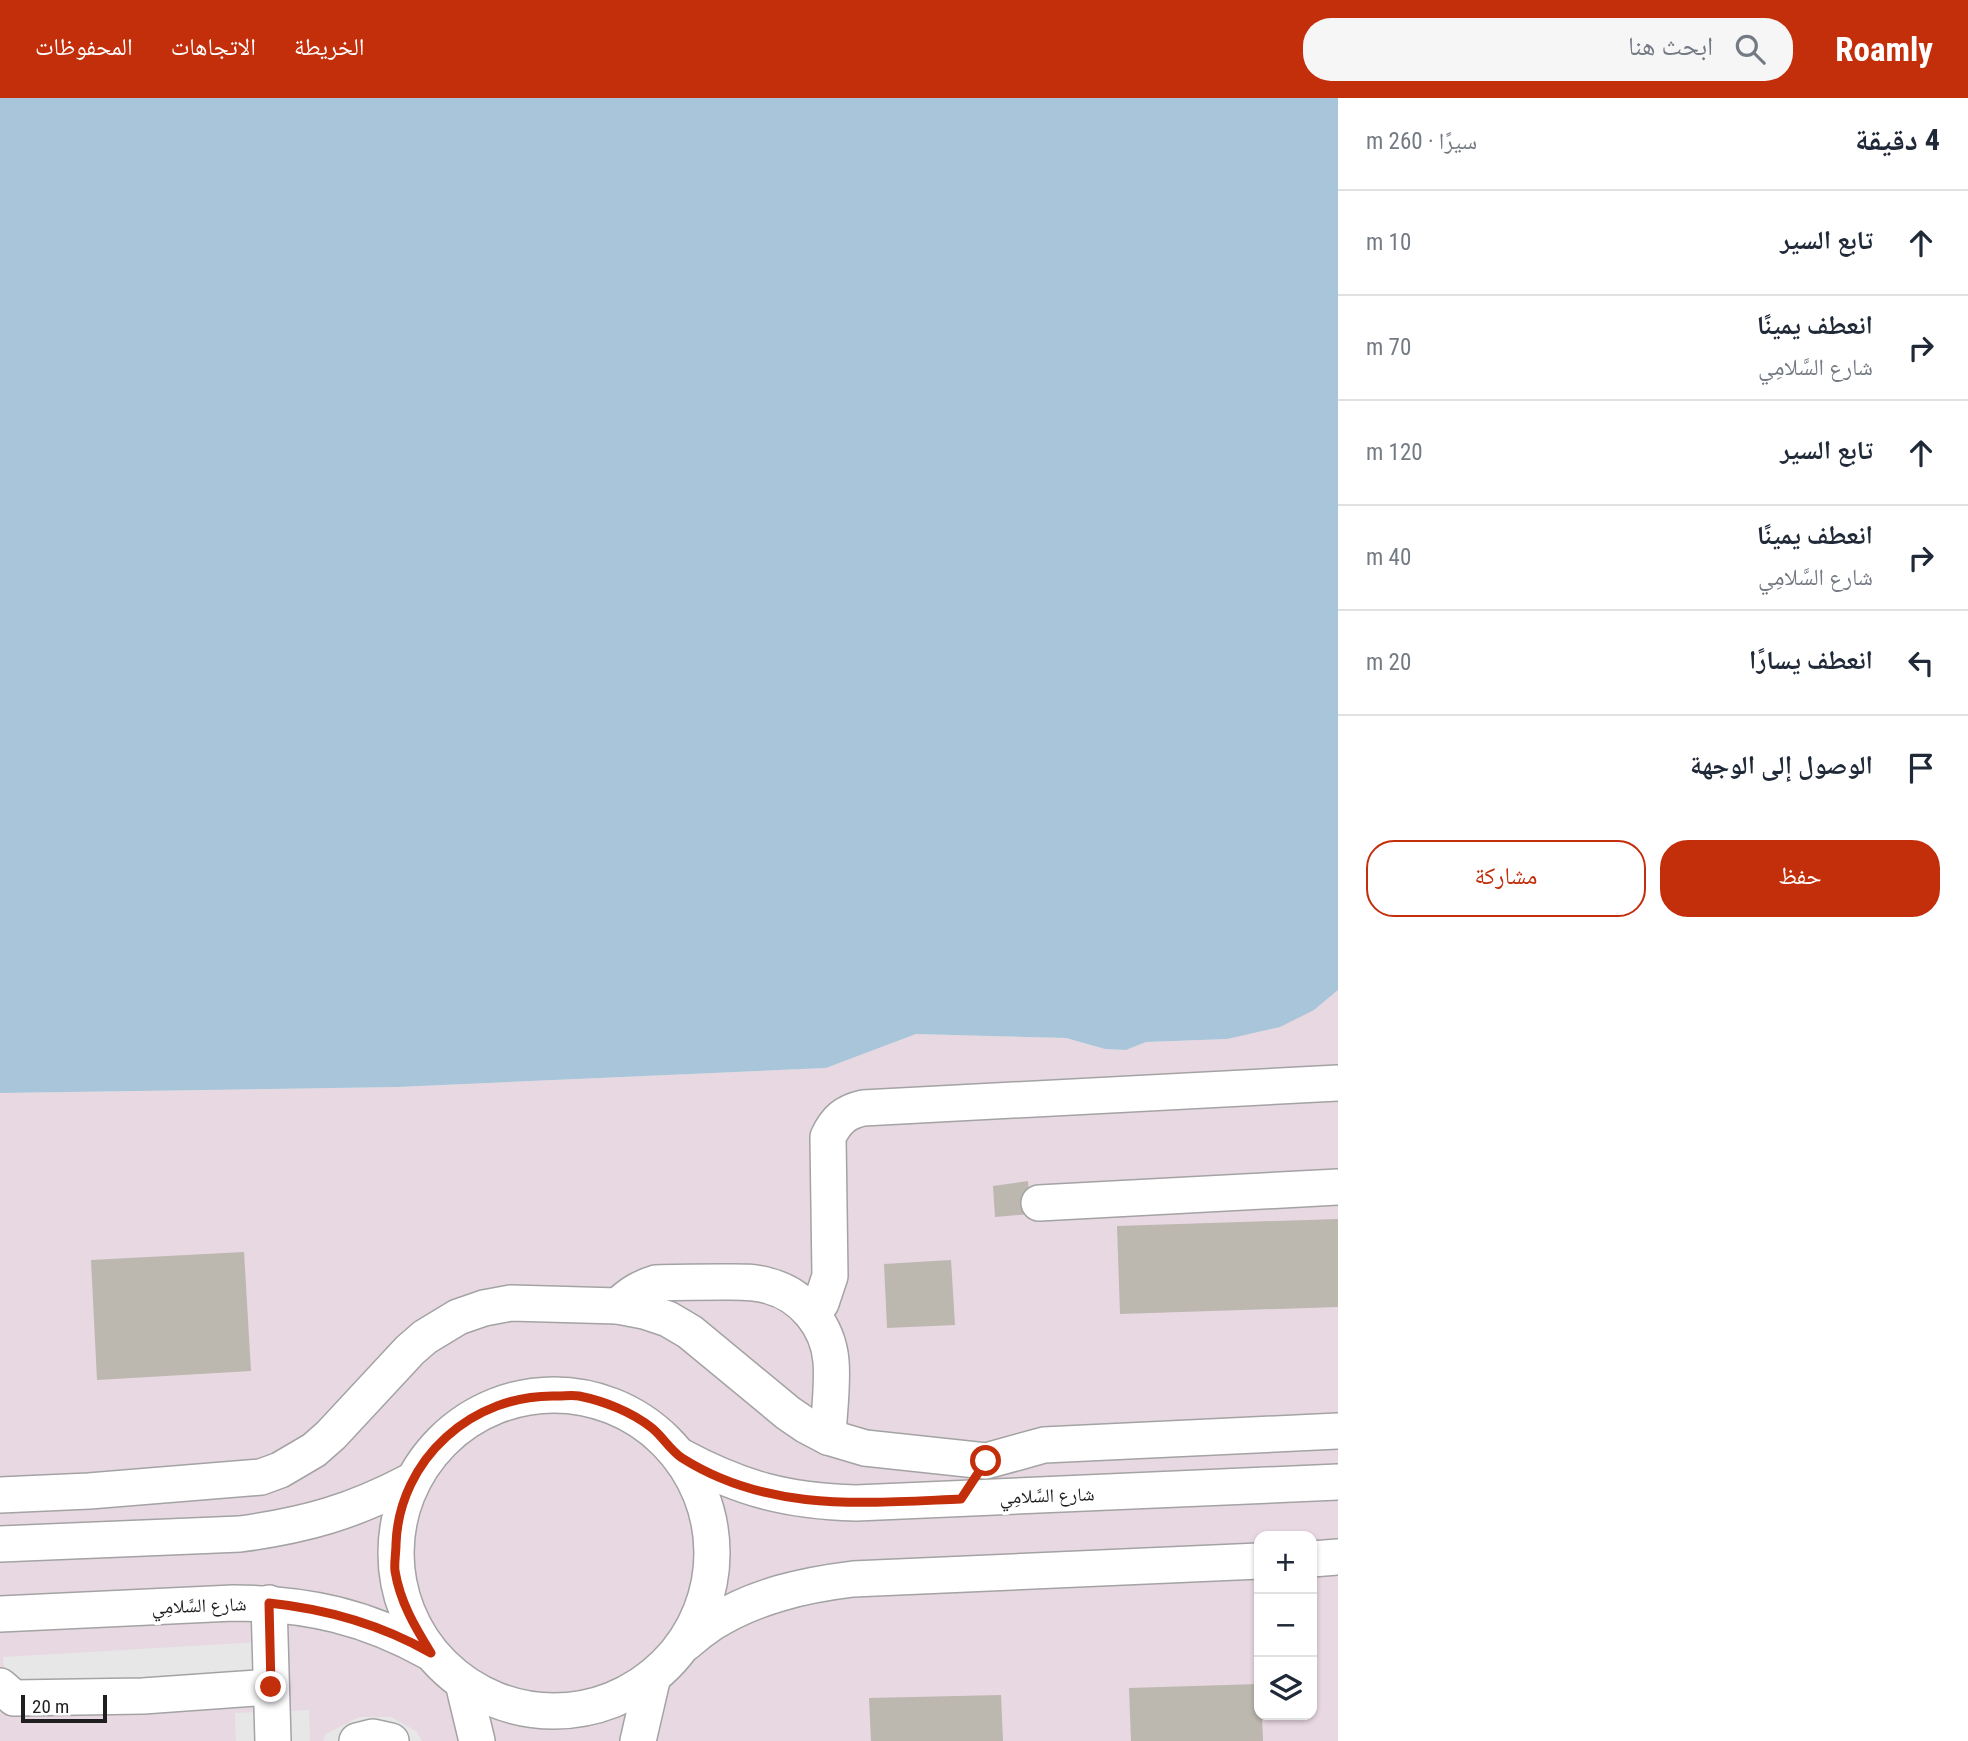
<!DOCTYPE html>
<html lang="ar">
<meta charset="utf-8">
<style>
:root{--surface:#fff;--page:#f6f6f7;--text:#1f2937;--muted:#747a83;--line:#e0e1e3;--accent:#c32e0b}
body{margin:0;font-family:"Roboto Condensed","Noto Naskh Arabic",sans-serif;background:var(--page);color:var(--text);direction:rtl}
.controls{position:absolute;right:21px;bottom:21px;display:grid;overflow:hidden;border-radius:14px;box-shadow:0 2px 5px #0004}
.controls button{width:63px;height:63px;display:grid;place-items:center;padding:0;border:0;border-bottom:2px solid var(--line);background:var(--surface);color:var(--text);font:35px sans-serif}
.scale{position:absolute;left:21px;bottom:18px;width:86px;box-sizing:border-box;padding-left:7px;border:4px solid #1f1f1f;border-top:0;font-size:19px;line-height:24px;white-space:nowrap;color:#1f1f1f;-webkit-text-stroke:5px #fff;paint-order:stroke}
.stop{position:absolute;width:21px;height:21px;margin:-16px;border:5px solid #c32e0b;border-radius:50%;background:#fff}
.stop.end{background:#c32e0b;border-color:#fff;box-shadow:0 2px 7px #0008}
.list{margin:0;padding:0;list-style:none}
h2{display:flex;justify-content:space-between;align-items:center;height:91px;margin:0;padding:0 28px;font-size:30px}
h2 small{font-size:23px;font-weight:400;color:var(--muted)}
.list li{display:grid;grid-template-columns:46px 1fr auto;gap:21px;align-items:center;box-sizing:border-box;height:105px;padding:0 28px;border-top:2px solid var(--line)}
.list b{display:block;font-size:26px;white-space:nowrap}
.list p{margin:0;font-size:23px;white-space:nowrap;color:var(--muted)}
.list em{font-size:23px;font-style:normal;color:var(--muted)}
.actions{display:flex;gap:14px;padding:21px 28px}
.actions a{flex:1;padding:16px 0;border:2px solid var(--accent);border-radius:28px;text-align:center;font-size:24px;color:var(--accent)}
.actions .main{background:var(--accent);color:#fff}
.icon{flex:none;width:38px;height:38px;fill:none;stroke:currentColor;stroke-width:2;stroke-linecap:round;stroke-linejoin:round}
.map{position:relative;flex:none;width:1338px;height:1643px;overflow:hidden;direction:ltr}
header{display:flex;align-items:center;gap:42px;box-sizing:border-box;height:98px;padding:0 35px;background:var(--accent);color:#fff}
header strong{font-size:33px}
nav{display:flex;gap:38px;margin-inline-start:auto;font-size:24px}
.search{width:490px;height:63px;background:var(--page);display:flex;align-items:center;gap:18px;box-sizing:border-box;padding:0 24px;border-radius:28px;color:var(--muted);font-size:26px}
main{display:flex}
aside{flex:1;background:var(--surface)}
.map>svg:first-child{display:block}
.industrial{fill:#e8d8e2;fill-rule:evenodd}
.parking{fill:#e7e7e7}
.water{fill:#a8c5da}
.building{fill:#bcb7af}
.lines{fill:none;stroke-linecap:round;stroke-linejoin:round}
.minor-casing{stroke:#a3a3a3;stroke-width:38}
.minor{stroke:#fff;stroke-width:35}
.route{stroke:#c32e0b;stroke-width:9}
.labels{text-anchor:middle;stroke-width:7;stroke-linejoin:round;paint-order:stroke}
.street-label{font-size:19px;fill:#1f1f1f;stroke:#fff}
</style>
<header>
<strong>Roamly</strong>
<div class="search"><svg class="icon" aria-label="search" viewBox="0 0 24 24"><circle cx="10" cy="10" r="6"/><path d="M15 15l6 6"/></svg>ابحث هنا</div>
<nav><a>الخريطة</a><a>الاتجاهات</a><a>المحفوظات</a></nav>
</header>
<main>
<aside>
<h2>4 دقيقة<small>سيرًا · 260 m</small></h2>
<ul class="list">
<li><svg class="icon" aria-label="ahead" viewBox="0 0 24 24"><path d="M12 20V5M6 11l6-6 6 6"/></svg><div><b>تابع السير</b></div><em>10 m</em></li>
<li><svg class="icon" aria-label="right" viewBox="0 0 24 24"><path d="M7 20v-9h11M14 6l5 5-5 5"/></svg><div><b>انعطف يمينًا</b><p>شارع السَّلامِي</p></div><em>70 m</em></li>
<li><svg class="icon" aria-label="ahead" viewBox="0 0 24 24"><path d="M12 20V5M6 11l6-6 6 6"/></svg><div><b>تابع السير</b></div><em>120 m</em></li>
<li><svg class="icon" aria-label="right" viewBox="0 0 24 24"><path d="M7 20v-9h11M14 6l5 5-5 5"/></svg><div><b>انعطف يمينًا</b><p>شارع السَّلامِي</p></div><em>40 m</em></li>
<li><svg class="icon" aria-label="left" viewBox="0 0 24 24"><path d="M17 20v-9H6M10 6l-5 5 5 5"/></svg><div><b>انعطف يسارًا</b></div><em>20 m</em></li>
<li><svg class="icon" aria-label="arrive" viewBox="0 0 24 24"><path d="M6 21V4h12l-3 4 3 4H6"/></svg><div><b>الوصول إلى الوجهة</b></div></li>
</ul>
<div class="actions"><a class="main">حفظ</a><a>مشاركة</a></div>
</aside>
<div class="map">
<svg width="1338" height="1643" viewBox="0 0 1338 1643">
<rect width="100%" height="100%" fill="#efeee5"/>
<!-- industrial -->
<path class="industrial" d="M1338 892V1643H0V995L398 989 826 970 916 936 1066 940 1105 951 1126 952 1146 944 1227 941 1314 912ZM1259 1438H1312V1617H1259Z"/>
<!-- parking -->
<g class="parking">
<path d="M279 1543 282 1601 9 1616 3 1559Z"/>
<path d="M309 1612 310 1643H236L235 1615Z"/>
<path d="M359 1619H391L416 1633 422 1643H323L326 1636Z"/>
</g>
<!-- water -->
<path class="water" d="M0 0H1338V892L1314 912 1280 929 1227 941 1146 944 1126 952 1105 951 1066 940 916 936 826 970 398 989 0 995Z"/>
<!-- building -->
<g class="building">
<path d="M1028 1083 1030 1116 995 1119 993 1088Z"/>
<path d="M1338 1121V1209L1120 1216 1117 1128Z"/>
<path d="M244 1154 251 1273 97 1282 91 1162Z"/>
<path d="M951 1162 955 1227 887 1230 884 1166Z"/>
<path d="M1259 1586V1617H1262L1263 1643H1131L1129 1590Z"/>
<path d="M1001 1597 1003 1643H871L869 1600Z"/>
</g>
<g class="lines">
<!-- minor casing -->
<g class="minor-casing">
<g id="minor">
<path d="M1039 1105 1338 1089"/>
<path d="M618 1208C630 1196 640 1190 656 1185 677 1184 699 1184 721 1184 737 1184 754 1183 769 1188 803 1197 828 1228 831 1263 833 1287 829 1314 828 1339"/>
<path d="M812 1216 821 1205 830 1178 828 1039C836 1022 845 1014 863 1010L1338 985"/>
<circle cx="554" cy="1455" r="158"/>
<path d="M680 1358C741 1391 787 1403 856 1405L1338 1384"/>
<path d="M0 1397 89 1393 261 1379 280 1372 314 1352 331 1337 410 1252 425 1239 458 1219 484 1210 511 1205 618 1208 644 1213 668 1221 690 1234 788 1315 807 1328 828 1339 865 1350 986 1363 1044 1347 1338 1333"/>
<path d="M0 1446 240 1436C306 1427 352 1414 411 1383"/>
<path d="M1312 1461 1338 1459"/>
<path d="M269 1505 273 1643"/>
<path d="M0 1516 233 1505C307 1505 367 1519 431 1555"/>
<path d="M686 1545C694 1538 703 1531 712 1525 755 1498 804 1487 853 1481L1259 1463"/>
<path d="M463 1585 477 1643"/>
<path d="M0 1588 14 1600 143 1598 271 1589"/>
<path d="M357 1643 373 1639 391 1643"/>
<path d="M638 1643 653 1578"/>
</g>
</g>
<!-- minor -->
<use href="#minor" class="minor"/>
</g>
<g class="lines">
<!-- route -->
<path class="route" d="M271 1589 269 1505C327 1511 380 1526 431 1555 415 1529 400 1504 395 1473 394 1465 396 1455 396 1446 399 1361 473 1295 558 1298 565 1298 572 1297 579 1298 604 1303 632 1314 652 1330 663 1339 670 1352 682 1360 769 1415 864 1405 961 1401L986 1363"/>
</g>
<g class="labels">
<!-- street labels -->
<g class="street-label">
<text transform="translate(1047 1397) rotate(-2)" y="7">شارع السَّلامِي</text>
<text transform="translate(199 1507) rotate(-2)" y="7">شارع السَّلامِي</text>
</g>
</g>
</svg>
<div class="controls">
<button>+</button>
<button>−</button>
<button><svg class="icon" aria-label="layers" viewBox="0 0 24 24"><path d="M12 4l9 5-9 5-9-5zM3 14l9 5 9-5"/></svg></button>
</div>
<div class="scale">20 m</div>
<div class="stop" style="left:986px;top:1363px"></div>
<div class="stop end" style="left:271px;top:1589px"></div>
</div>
</main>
